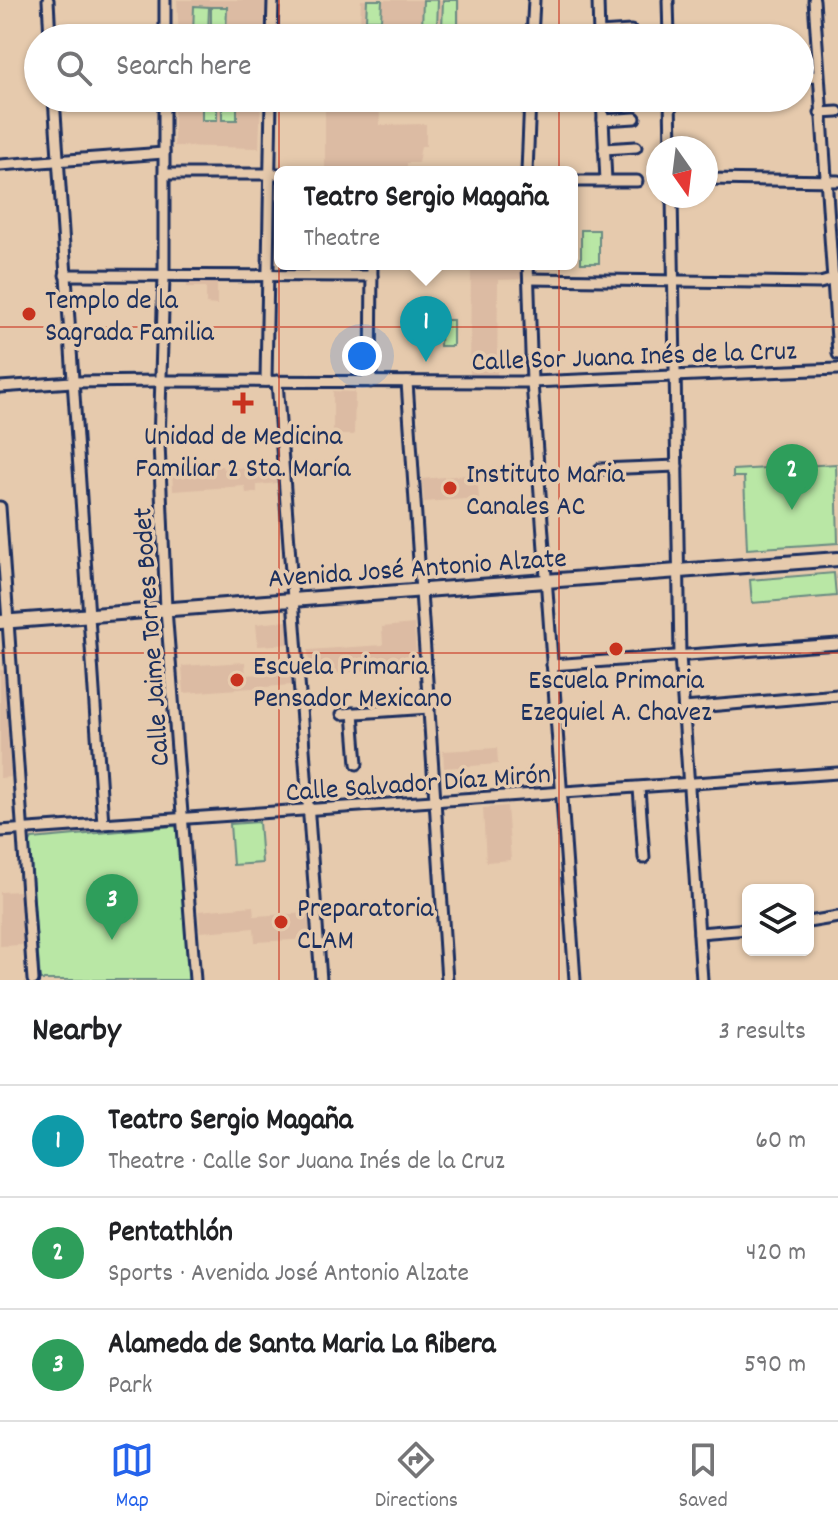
<!DOCTYPE html>
<meta charset="utf-8">
<style>
:root{--surface:#fff;--page:#f6f6f6;--text:#202124;--muted:#757577;--line:#e0e0e0;--accent:#2563eb}
body{margin:0;font-family:Dekko,sans-serif;background:var(--page);color:var(--text)}
.controls{position:absolute;right:24px;bottom:24px;display:grid;overflow:hidden;border-radius:12px;box-shadow:0 2px 6px #0004}
.controls button{width:72px;height:72px;display:grid;place-items:center;padding:0;border:0;border-bottom:2px solid var(--line);background:var(--surface);color:var(--text);font:40px sans-serif}
.compass{position:absolute;left:646px;top:136px;width:72px;height:72px;border-radius:50%;background:var(--surface);box-shadow:0 2px 6px #0004;rotate:166deg}
.you{position:absolute;left:362px;top:356px;width:28px;height:28px;margin:-20px;border:6px solid #fff;border-radius:50%;background:#1a73e8;box-shadow:0 0 0 12px #1a73e833}
.badge{display:grid;place-items:center;width:52px;height:52px;border-radius:50%;background:var(--accent);color:#fff;font-size:26px;font-weight:700}
.pin{position:absolute;translate:-50% -66px;filter:drop-shadow(0 2px 4px #0008)}
.pin::after{content:'';position:absolute;top:42px;width:28px;height:24px;background:inherit;clip-path:polygon(0 0,100% 0,50% 100%)}
.popup{position:absolute;left:274px;top:166px;width:304px;height:104px;box-sizing:border-box;display:grid;place-content:center;border-radius:12px;background:var(--surface);filter:drop-shadow(0 2px 6px #0005);font-size:26px;white-space:nowrap;color:var(--muted)}
.popup b{font-size:30px;color:var(--text)}
.popup::after{content:'';position:absolute;left:50%;top:100%;margin-left:-16px;border:16px solid transparent;border-top-color:var(--surface)}
.list{margin:0;padding:0;list-style:none}
h2{display:flex;justify-content:space-between;align-items:center;height:104px;margin:0;padding:0 32px;font-size:34px}
h2 small{font-size:26px;font-weight:400;color:var(--muted)}
.list li{display:grid;grid-template-columns:52px 1fr auto;gap:24px;align-items:center;box-sizing:border-box;height:112px;padding:0 32px;border-top:2px solid var(--line)}
.list b{display:block;font-size:30px;white-space:nowrap}
.list p{margin:0;font-size:26px;white-space:nowrap;color:var(--muted)}
.list em{font-size:26px;font-style:normal;color:var(--muted)}
.icon{flex:none;width:44px;height:44px;fill:none;stroke:currentColor;stroke-width:2;stroke-linecap:round;stroke-linejoin:round}
.map{position:relative;flex:none;width:838px;height:980px;overflow:hidden}
.search{position:absolute;background:var(--surface);box-shadow:0 2px 6px #0004;left:24px;right:24px;top:24px;height:88px;display:flex;align-items:center;gap:20px;box-sizing:border-box;padding:0 28px;border-radius:44px;color:var(--muted);font-size:30px}
.sheet{height:440px;background:var(--surface)}
nav{display:flex;justify-content:space-around;align-items:center;box-sizing:border-box;height:112px;border-top:2px solid var(--line);background:var(--surface);font-size:22px;color:var(--muted)}
nav a{display:grid;justify-items:center;gap:4px}
nav .on{color:var(--accent)}
.map>svg:first-child{display:block}
.built{fill:#dcbba3}
.green{fill:#b9e7a5;stroke:#6a8b82;stroke-width:2}
.lines{fill:none;stroke-linecap:round;stroke-linejoin:round}
.minor-casing{stroke:#1b2f5e;stroke-width:15}
.major-casing{stroke:#1b2f5e;stroke-width:18}
.minor{stroke:#e6caad;stroke-width:9}
.major{stroke:#e6caad;stroke-width:12}
.grid{fill:none;stroke:#c8321e;stroke-width:2;stroke-opacity:0.55}
.poi-dot{fill:#c8321e;stroke:#e6caad;stroke-width:3}
.labels{text-anchor:middle;stroke-width:7;stroke-linejoin:round;paint-order:stroke}
.poi-label{font-size:28px;fill:#1b2f5e;stroke:#e6caad;text-anchor:start}
.street-label{font-size:28px;fill:#1b2f5e;stroke:#e6caad}
</style>
<div class="map">
<svg width="838" height="980" viewBox="0 0 838 980">
<rect width="100%" height="100%" fill="#e6caad"/>
<filter id="ink" filterUnits="userSpaceOnUse"><feTurbulence type="fractalNoise" baseFrequency=".0125" numOctaves="2"/><feDisplacementMap in="SourceGraphic" scale="16" xChannelSelector="R" yChannelSelector="G"/><feConvolveMatrix kernelMatrix="1 2 1 2 8 2 1 2 1" color-interpolation-filters="sRGB"/></filter>
<g filter="url(#ink)">
<!-- built -->
<g class="built">
<path d="M177 0H267L262 38H179Z"/>
<path d="M361 0H460V34H420V38H327V24L360 25Z"/>
<path d="M174 98H261L259 148 174 146Z"/>
<path d="M325 98H379L380 125 426 124V146H421L418 163H407V171L325 170Z"/>
<path d="M681 98H736L737 105 681 107Z"/>
<path d="M471 264H521L522 279 498 280 497 377 470 376Z"/>
<path d="M187 282H217V305L206 304V287H187Z"/>
<path d="M333 391 355 392 354 435H333Z"/>
<path d="M276 465 277 483 257 485V492L246 493 245 486 173 491 172 469 222 466 223 469Z"/>
<path d="M477 474 479 498 424 502 422 479Z"/>
<path d="M287 621 289 644 258 646 256 624Z"/>
<path d="M414 624 417 667 310 675 308 650 383 645 382 627Z"/>
<path d="M245 662 246 675 291 672 292 685 184 693 182 666Z"/>
<path d="M0 670H4L11 777 0 778Z"/>
<path d="M497 748 498 764 444 768 443 751Z"/>
<path d="M507 806 511 860 486 862 483 808Z"/>
<path d="M20 891 23 945 0 946V892Z"/>
<path d="M253 906 254 916 308 913 310 939 255 942 254 928 200 932 199 911Z"/>
</g>
<!-- green -->
<g class="green">
<path d="M367 0H382L381 20H366Z"/>
<path d="M423 0H438L437 29H422Z"/>
<path d="M443 0H458V30H442Z"/>
<path d="M194 6 209 7 208 35 193 34Z"/>
<path d="M211 7H227L226 35H211Z"/>
<rect x="202" y="98" width="15" height="22"/>
<rect x="222" y="98" width="15" height="22"/>
<rect x="581" y="230" width="18" height="33"/>
<path d="M441 320H453V346H440Z"/>
<path d="M836 464 838 543 747 549 744 477H733V470Z"/>
<path d="M834 573 836 596 752 603 750 580Z"/>
<path d="M259 822 262 863 233 865 230 824Z"/>
<path d="M175 826 179 829 189 980H40L29 844 32 839Z"/>
</g>
<g class="lines">
<!-- minor casing -->
<g class="minor-casing">
<g id="minor">
<path d="M48 0 50 38"/>
<path d="M598 0 599 38"/>
<path d="M668 0 669 38"/>
<path d="M814 0 838 354"/>
<path d="M599 33 631 31"/>
<path d="M165 38V0"/>
<path d="M272 38 273 0"/>
<path d="M532 38 534 0"/>
<path d="M800 77 818 76"/>
<path d="M54 98 103 824"/>
<path d="M164 98V276L159 443 166 609 195 980"/>
<path d="M602 98 606 181"/>
<path d="M670 98 671 148"/>
<path d="M820 113 838 112"/>
<path d="M603 120 635 118"/>
<path d="M604 149 636 147"/>
<path d="M0 165 164 153"/>
<path d="M527 172 530 98"/>
<path d="M164 174H280"/>
<path d="M706 179 838 181"/>
<path d="M572 181H637"/>
<path d="M672 196 680 655 702 980"/>
<path d="M528 264 532 382 575 980"/>
<path d="M65 275 372 276"/>
<path d="M529 279 820 283 838 278"/>
<path d="M266 381 271 98"/>
<path d="M277 381 321 980"/>
<path d="M371 382 372 264"/>
<path d="M407 382 447 980"/>
<path d="M0 387 72 382 161 381 532 382 838 369"/>
<path d="M600 469 677 466"/>
<path d="M0 507 33 980"/>
<path d="M552 665 838 644"/>
<path d="M684 708 838 695"/>
<path d="M353 713 357 764"/>
<path d="M342 714 429 708"/>
<path d="M639 788 644 858"/>
<path d="M0 831 838 773"/>
<path d="M808 922 838 917"/>
<path d="M699 933 748 929"/>
</g>
</g>
<!-- major casing -->
<g class="major-casing">
<path id="major" d="M0 622 838 559"/>
</g>
<!-- minor -->
<use href="#minor" class="minor"/>
<!-- major -->
<use href="#major" class="major"/>
</g>
</g>
<!-- grid -->
<path class="grid" d="M279 0V38M559 0V38M279 98V980M559 98V980M0 327H838M0 653H838"/>
<!-- markers -->
<g class="poi-dot">
<circle cx="29" cy="314" r="8"/>
<path d="M239 391h8v8h8v8h-8v8h-8v-8h-8v-8h8z"/>
<circle cx="450" cy="488" r="8"/>
<circle cx="616" cy="649" r="8"/>
<circle cx="237" cy="680" r="8"/>
<circle cx="281" cy="922" r="8"/>
</g>
<g class="labels">
<!-- poi labels -->
<g class="poi-label">
<text x="45" y="308">Templo de la<tspan x="45" dy="32">Sagrada Familia</tspan></text>
<text x="243" y="444" text-anchor="middle">Unidad de Medicina<tspan x="243" dy="32">Familiar 2 Sta. María</tspan></text>
<text x="466" y="482">Instituto Maria<tspan x="466" dy="32">Canales AC</tspan></text>
<text x="253" y="674">Escuela Primaria<tspan x="253" dy="32">Pensador Mexicano</tspan></text>
<text x="616" y="688" text-anchor="middle">Escuela Primaria<tspan x="616" dy="32">Ezequiel A. Chavez</tspan></text>
<text x="297" y="916">Preparatoria<tspan x="297" dy="32">CLAM</tspan></text>
</g>
<!-- street labels -->
<g class="street-label">
<text transform="translate(634 354) rotate(-2)" y="10">Calle Sor Juana Inés de la Cruz</text>
<text transform="translate(417 566) rotate(-4)" y="10">Avenida José Antonio Alzate</text>
<text transform="translate(149 637) rotate(-94)" y="10">Calle Jaime Torres Bodet</text>
<text transform="translate(418 781) rotate(-4)" y="10">Calle Salvador Díaz Mirón</text>
</g>
</g>
</svg>
<div class="controls">
<button><svg class="icon" aria-label="layers" viewBox="0 0 24 24"><path d="M12 4l9 5-9 5-9-5zM3 14l9 5 9-5"/></svg></button>
</div>
<svg class="compass" viewBox="-18 -18 36 36"><path d="M0-13l5 13h-10z" fill="#e53935"/><path d="M0 13l5-13h-10z" fill="#757577"/></svg>
<div class="you"></div>
<div class="pin badge" style="left:426px;top:362px;background:#0f9aa8">1</div>
<div class="popup"><b>Teatro Sergio Magaña</b>Theatre</div>
<div class="pin badge" style="left:792px;top:510px;background:#2e9e5b">2</div>
<div class="pin badge" style="left:112px;top:940px;background:#2e9e5b">3</div>
<div class="search"><svg class="icon" aria-label="search" viewBox="0 0 24 24"><circle cx="10" cy="10" r="6"/><path d="M15 15l6 6"/></svg>Search here</div>
</div>
<section class="sheet">
<h2>Nearby<small>3 results</small></h2>
<ul class="list">
<li><span class="badge" style="background:#0f9aa8">1</span><div><b>Teatro Sergio Magaña</b><p>Theatre · Calle Sor Juana Inés de la Cruz</p></div><em>60 m</em></li>
<li><span class="badge" style="background:#2e9e5b">2</span><div><b>Pentathlón</b><p>Sports · Avenida José Antonio Alzate</p></div><em>420 m</em></li>
<li><span class="badge" style="background:#2e9e5b">3</span><div><b>Alameda de Santa Maria La Ribera</b><p>Park</p></div><em>590 m</em></li>
</ul>
</section>
<nav>
<a class="on"><svg class="icon" aria-label="map" viewBox="0 0 24 24"><path d="M3 6l6-2 6 2 6-2v14l-6 2-6-2-6 2zM9 4v14M15 6v14"/></svg>Map</a>
<a><svg class="icon" aria-label="directions" viewBox="0 0 24 24"><path d="M12 3l9 9-9 9-9-9zM9 14v-3h6M13 9l2 2-2 2"/></svg>Directions</a>
<a><svg class="icon" aria-label="saved" viewBox="0 0 24 24"><path d="M7 4h10v16l-5-4-5 4z"/></svg>Saved</a>
</nav>
